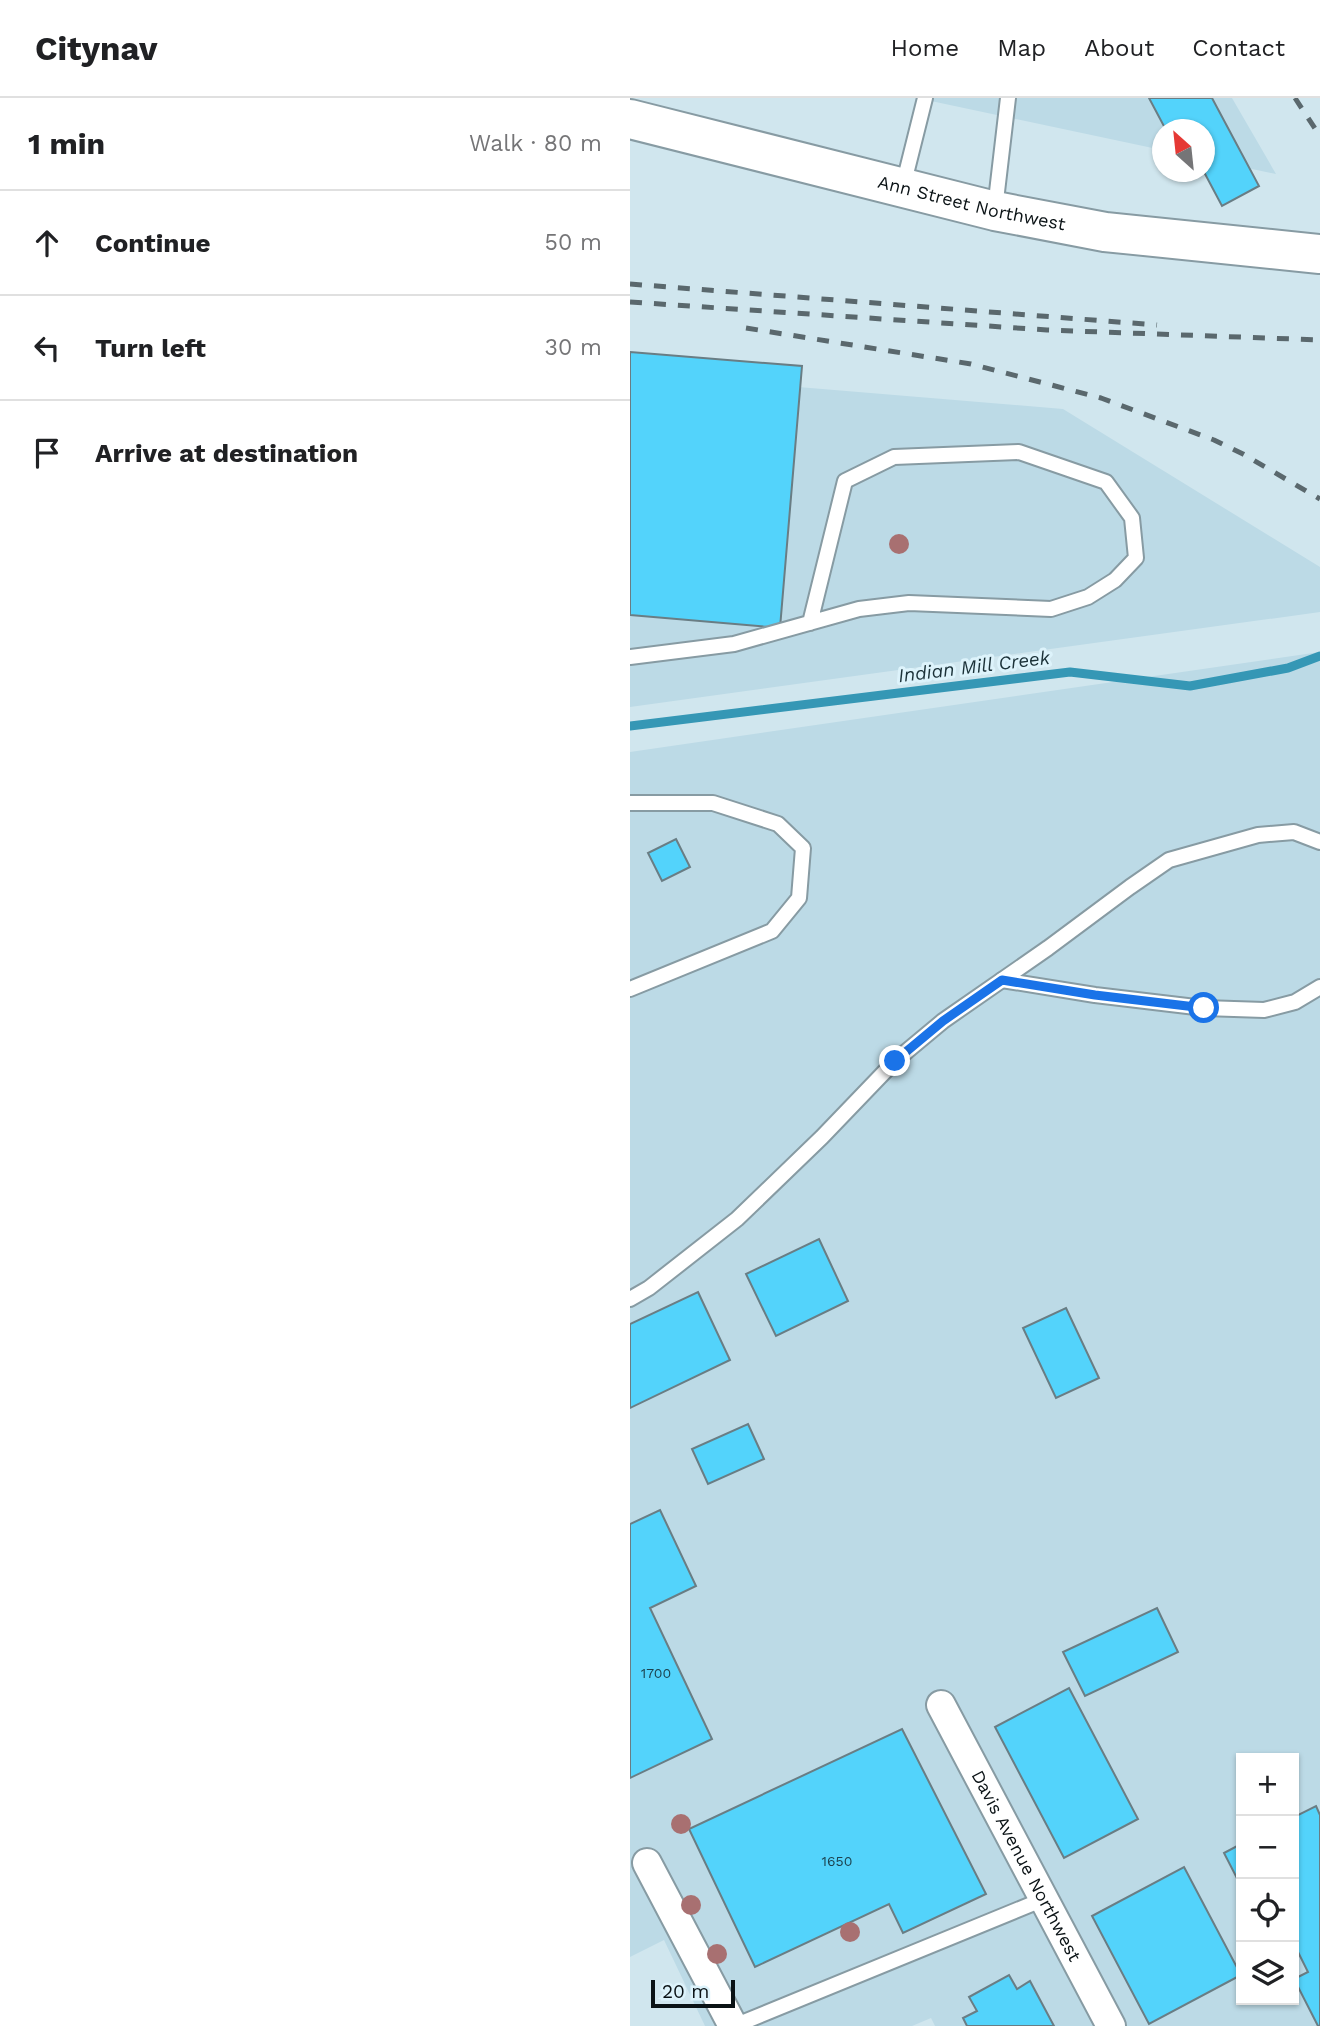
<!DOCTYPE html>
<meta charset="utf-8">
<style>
:root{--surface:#fff;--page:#f2f2f2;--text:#202124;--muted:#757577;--line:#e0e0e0}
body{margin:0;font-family:"Work Sans",sans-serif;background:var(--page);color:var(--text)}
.controls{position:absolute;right:21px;bottom:21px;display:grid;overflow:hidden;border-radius:0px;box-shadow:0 2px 5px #0004}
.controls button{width:63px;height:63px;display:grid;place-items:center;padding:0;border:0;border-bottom:2px solid var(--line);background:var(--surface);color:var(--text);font:35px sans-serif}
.compass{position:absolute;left:522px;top:21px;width:63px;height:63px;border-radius:50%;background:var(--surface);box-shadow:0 2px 5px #0004;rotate:333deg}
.scale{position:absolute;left:21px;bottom:18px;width:84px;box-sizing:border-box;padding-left:7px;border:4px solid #0a1215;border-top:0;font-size:19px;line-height:24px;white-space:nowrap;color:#0a1215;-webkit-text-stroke:5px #ddf3fb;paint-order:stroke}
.stop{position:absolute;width:21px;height:21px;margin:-16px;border:5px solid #1a73e8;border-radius:50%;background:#fff}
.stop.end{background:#1a73e8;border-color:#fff;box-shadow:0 2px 7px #0008}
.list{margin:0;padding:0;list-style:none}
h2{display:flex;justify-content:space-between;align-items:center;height:91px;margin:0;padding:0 28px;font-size:30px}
h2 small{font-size:23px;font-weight:400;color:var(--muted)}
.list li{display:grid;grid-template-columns:46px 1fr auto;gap:21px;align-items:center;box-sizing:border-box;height:105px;padding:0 28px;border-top:2px solid var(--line)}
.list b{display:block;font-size:26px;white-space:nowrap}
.list em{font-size:23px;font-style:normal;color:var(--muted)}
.icon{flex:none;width:38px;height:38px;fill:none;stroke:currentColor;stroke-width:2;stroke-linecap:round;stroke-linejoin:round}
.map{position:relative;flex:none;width:690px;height:1928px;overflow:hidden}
header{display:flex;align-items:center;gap:42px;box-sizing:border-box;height:98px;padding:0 35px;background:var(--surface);border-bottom:2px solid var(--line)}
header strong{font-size:33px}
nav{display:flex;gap:38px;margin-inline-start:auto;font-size:24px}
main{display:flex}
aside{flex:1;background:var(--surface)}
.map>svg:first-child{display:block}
.built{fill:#bcdae6;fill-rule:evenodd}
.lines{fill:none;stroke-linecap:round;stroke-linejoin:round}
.stream{stroke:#3597b5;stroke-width:9}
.building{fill:#53d3fb;stroke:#697d84;stroke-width:2}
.service-casing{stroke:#879ba3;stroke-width:18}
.minor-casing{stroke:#879ba3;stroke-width:32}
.secondary-casing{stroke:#879ba3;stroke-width:42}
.service{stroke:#fff;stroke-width:14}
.minor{stroke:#fff;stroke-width:28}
.secondary{stroke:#fff;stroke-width:38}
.rail{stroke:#5a686d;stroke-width:5;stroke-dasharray:12 12;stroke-linecap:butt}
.tree{fill:#a87071}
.route{stroke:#1a73e8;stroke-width:9}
.labels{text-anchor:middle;stroke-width:6;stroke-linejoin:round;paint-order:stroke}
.number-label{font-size:14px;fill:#1c424e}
.street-label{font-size:18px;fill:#0a1215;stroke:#ddf3fb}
.water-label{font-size:19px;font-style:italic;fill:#1b3138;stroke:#ddf3fb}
</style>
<header>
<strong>Citynav</strong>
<nav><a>Home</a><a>Map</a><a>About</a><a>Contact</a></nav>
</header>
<main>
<aside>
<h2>1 min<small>Walk · 80 m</small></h2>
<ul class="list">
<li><svg class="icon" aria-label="ahead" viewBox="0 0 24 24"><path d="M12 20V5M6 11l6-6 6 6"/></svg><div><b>Continue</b></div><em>50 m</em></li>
<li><svg class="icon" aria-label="left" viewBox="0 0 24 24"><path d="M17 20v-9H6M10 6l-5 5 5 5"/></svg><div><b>Turn left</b></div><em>30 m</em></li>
<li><svg class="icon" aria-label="arrive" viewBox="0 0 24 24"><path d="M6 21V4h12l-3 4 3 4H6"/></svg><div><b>Arrive at destination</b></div></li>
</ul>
</aside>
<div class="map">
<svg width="690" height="1928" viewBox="0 0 690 1928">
<rect width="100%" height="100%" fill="#d0e6ee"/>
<!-- built -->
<g class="built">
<path d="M287 0H602L646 76 575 61V32H533L532 52Z"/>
<path d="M0 275 433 311 690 469V514L0 609Z"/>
<path d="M690 554V1928H305L301 1920 282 1928H75L34 1842 0 1859V654ZM611 1660H664V1902H611Z"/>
</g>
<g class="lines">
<!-- stream -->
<path class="stream" d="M0 628 440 574 560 588 658 570 690 558"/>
</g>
<!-- building -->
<g class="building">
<path d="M519 0H582L629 88 592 108 574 74 575 32H536Z"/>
<path d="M0 254 172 268 150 530 0 517Z"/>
<path d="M46 741 60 769 32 783 18 755Z"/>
<path d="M189 1141 218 1203 146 1238 116 1176Z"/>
<path d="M68 1194 100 1262 0 1310V1226Z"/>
<path d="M436 1210 469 1280 426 1300 393 1230Z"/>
<path d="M118 1326 134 1361 78 1386 62 1351Z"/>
<path d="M30 1412 66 1488 20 1510 82 1641 0 1680V1426Z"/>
<path d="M527 1510 548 1554 455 1598 433 1554Z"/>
<path d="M439 1590 508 1721 434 1760 365 1629Z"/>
<path d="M272 1631 356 1796 273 1835 259 1806 125 1869 59 1731Z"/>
<path d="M686 1708 690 1717V1928H688L664 1881 678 1874 664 1846V1719Z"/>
<path d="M611 1746V1788L594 1755Z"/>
<path d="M554 1769 611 1877 519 1926 462 1818Z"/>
<path d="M379 1877 387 1891 400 1883 424 1928H337L333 1920 347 1913 339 1899Z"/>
</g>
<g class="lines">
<!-- service casing -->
<g class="service-casing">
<g id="service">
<path d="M273 88 295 0"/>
<path d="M365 111 378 0"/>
<path d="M0 559 104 546 229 511 279 505 421 511 458 499 485 482 506 460 502 420 476 384 389 354 264 359 215 383 180 525"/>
<path d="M0 705H83L148 726 173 750 169 800 142 833 0 891"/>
<path d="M372 882 465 897 574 910 634 912 665 904 690 889"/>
<path d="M0 1201 19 1190 107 1121 192 1039 265 963 313 923 418 850 500 789 539 762 628 737 664 734 690 744"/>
<path d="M104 1928 414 1801"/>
</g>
</g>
<!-- minor casing -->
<g class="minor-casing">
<g id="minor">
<path id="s1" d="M311 1607 481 1928"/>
<path d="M17 1765 103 1928"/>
</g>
</g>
<!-- secondary casing -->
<g class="secondary-casing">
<g id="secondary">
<path id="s2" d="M0 21 365 113 475 134 690 156"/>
</g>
</g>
<!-- service -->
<use href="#service" class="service"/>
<!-- minor -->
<use href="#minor" class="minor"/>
<!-- secondary -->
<use href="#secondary" class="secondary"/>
<!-- rail -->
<g class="rail">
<path d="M665 0 690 38"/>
<path d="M0 186 527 227"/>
<path d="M0 204 417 232 690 242"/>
<path d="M116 230 341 266 471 300 584 342 613 356 690 401"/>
</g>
</g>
<!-- trees -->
<g class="tree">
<circle cx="269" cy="446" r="10"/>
<circle cx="51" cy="1726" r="10"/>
<circle cx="61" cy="1807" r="10"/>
<circle cx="220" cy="1834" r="10"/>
<circle cx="87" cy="1856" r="10"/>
</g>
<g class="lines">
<!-- route -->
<path class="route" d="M265 963 313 923 372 882 465 897 574 910"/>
</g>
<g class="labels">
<!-- number labels -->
<g class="number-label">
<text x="26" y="1580">1700</text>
<text x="207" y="1768">1650</text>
</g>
<!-- street labels -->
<g class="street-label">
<text dy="6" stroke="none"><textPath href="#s2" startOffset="352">Ann Street Northwest</textPath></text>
<text dy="6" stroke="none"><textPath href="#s1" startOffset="182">Davis Avenue Northwest</textPath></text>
</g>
<!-- water labels -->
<g class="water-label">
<text transform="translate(344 568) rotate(-7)" y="7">Indian Mill Creek</text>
</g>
</g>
</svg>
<div class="controls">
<button>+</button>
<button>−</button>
<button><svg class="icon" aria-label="locate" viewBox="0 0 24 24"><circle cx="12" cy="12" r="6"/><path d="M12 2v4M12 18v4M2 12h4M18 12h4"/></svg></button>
<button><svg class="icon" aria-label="layers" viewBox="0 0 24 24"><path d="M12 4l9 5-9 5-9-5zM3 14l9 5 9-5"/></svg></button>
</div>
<svg class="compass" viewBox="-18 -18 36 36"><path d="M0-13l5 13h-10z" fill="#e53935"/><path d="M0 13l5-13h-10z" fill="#757577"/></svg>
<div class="scale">20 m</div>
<div class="stop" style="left:574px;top:910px"></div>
<div class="stop end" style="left:265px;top:963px"></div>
</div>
</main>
